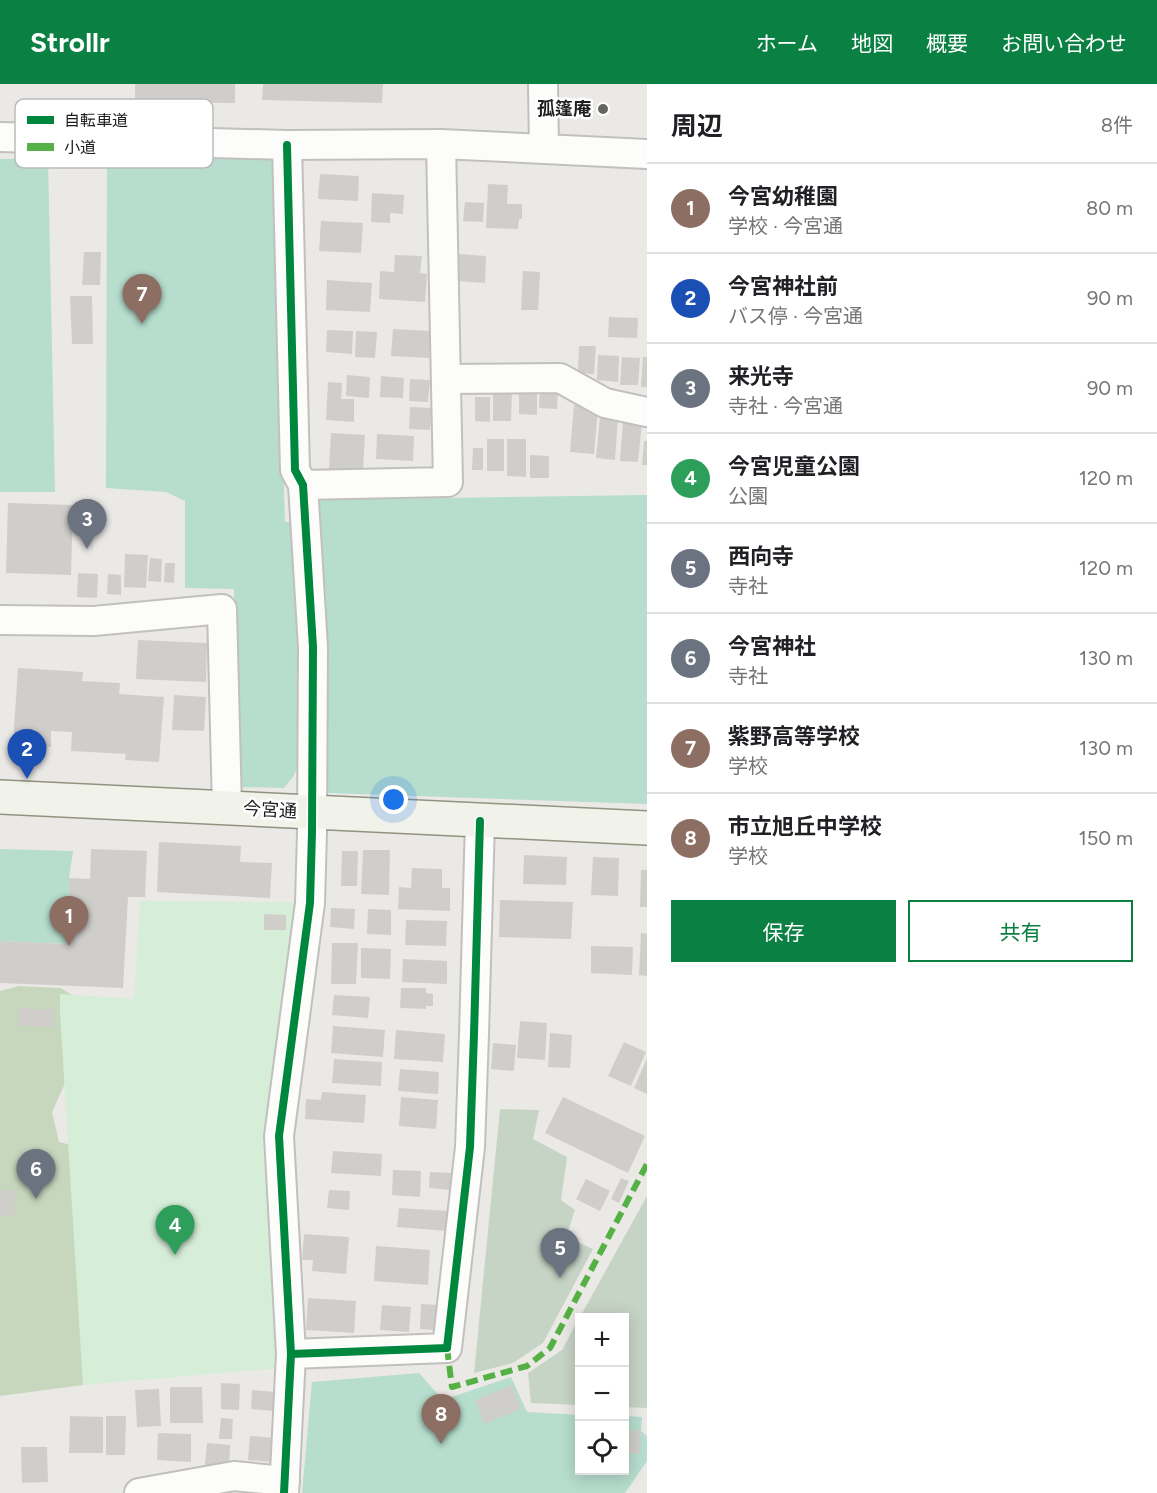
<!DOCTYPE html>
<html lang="ja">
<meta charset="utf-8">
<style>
:root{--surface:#fff;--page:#f2f2f2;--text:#202124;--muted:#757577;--line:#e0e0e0;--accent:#0b8043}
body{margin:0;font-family:Figtree,"Noto Sans JP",sans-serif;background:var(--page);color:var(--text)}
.controls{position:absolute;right:18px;bottom:18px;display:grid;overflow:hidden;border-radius:0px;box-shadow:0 3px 15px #0003}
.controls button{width:54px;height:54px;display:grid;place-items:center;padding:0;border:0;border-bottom:2px solid var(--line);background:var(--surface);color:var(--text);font:30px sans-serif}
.you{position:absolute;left:394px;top:716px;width:21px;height:21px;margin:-15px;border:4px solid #fff;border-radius:50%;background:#1a73e8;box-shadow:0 0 0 9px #1a73e833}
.badge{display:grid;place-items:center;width:39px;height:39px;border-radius:50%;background:var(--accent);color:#fff;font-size:20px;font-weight:700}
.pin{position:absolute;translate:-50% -50px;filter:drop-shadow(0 2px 3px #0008)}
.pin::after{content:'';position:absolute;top:32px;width:21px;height:18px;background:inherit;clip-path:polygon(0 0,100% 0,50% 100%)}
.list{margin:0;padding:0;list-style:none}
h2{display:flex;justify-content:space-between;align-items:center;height:78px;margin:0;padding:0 24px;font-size:26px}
h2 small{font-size:20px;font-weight:400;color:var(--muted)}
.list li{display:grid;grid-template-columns:39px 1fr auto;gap:18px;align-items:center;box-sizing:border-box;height:90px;padding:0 24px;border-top:2px solid var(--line)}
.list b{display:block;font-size:22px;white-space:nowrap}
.list p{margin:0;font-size:20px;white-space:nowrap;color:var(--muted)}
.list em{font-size:20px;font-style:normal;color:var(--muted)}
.actions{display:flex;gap:12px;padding:18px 24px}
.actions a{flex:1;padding:14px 0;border:2px solid var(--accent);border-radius:0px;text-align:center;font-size:21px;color:var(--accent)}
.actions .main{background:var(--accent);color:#fff}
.icon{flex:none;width:33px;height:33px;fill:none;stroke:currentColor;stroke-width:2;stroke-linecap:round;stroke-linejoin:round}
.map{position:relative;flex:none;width:647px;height:1409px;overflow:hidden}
header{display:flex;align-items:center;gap:36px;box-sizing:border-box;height:84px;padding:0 30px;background:var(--accent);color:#fff}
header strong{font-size:28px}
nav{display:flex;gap:33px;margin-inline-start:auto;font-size:21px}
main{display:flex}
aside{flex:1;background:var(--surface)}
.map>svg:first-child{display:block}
.forest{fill:#c6d7be}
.cemetery{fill:#c6d4c6}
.park{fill:#d6eed7}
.pitch{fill:#b6ddce}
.building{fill:#d0cecb}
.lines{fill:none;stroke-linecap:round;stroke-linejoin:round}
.street-casing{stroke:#c1c0be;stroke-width:32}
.secondary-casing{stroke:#919280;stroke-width:36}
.street{stroke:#fcfcfb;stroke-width:28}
.secondary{stroke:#f1f2ea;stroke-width:33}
.quiet{stroke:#55b145;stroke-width:6;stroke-dasharray:12 6;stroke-linecap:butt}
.cycleway-casing{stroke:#fff;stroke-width:11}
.cycleway{stroke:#00873e;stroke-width:8}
.poi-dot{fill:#656463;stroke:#fff;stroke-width:2}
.labels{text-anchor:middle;stroke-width:5;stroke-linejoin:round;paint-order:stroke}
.poi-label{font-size:18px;font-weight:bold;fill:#1d1d1d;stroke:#fff;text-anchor:end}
.street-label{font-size:18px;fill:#1d1d1d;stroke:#fff}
.key{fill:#fff;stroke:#bbb;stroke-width:1.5}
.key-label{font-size:16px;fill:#1d1d1d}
</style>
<header>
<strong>Strollr</strong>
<nav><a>ホーム</a><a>地図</a><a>概要</a><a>お問い合わせ</a></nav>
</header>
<main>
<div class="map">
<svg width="647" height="1409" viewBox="0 0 647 1409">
<rect width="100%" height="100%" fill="#ebe9e6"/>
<!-- forest -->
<path class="forest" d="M19 902 61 904 88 922 68 993 52 1028 59 1058 95 1067 113 1283 83 1301 0 1312V907Z"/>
<!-- cemetery -->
<g class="cemetery">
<path d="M500 1025 539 1026 533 1055 567 1073 561 1116 575 1126 566 1153 593 1165 543 1259 513 1279 474 1289Z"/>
<path d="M647 1112V1324L625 1323 624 1234 580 1233Z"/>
<path d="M579 1234V1321L531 1319 528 1289 562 1266Z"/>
</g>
<!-- park -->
<path class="park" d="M140 817 296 818 280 1284 83 1301 60 928V910L134 915Z"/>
<!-- pitch -->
<g class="pitch">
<path d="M107 68 274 73 285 438H301L302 674 293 693 284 704 238 703 234 505 185 504V417L166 408 106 404Z"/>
<path d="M0 75H48L55 408H0Z"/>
<path d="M647 411V720L328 709 313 416Z"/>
<path d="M0 765 73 767 69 794 67 860 0 857Z"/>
<path d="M419 1289 443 1316 511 1293 527 1328 579 1331 580 1386H624L625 1332 642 1333 641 1347 647 1352V1377L625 1409H302L312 1298Z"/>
</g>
<!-- building -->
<g class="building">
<path d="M135 0H235V19L135 18Z"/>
<path d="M263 0H383L382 19 262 16Z"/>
<path d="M320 90 359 92 358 117 318 115Z"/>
<path d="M488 100 508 101 507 120H522V135H519L518 145 486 144Z"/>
<path d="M372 109 404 111 403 130 390 129V139L371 138Z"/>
<path d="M465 118 484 119 483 138 463 137Z"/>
<path d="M321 137 363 139 361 169 319 167Z"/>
<path d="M84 168H101L100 201H82Z"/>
<path d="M459 170 486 172 485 199 457 197Z"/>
<path d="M395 171 422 172 420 189 427 190 425 218 379 215 380 187 394 188Z"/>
<path d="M523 187 540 188 538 226H521Z"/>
<path d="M327 196 372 199 370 228 326 226Z"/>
<path d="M70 212H92L93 260H72Z"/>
<path d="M609 233 638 234 637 254 608 253Z"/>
<path d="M393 245 431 247 429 274 391 272Z"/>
<path d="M327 246 353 247 352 270 326 268Z"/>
<path d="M356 247 377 248 375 274 355 273Z"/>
<path d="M579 262H596L594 290 578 289Z"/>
<path d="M598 271 619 272 618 298 597 296Z"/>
<path d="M622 273 640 274 638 301H620Z"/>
<path d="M643 273H647V303H641Z"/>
<path d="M347 291 370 293 369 314 346 312Z"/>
<path d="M381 292 404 294 403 314 380 313Z"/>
<path d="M410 295 430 296 428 318 409 317Z"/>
<path d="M328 298 342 299 341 315H354V338L326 336Z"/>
<path d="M540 302H558L557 325 539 324Z"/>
<path d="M519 303H537V331L519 330Z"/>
<path d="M493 306 512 307 511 337H493Z"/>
<path d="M475 313H490V338L475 337Z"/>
<path d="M574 321 598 324 594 370 570 368Z"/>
<path d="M410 323 432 324 430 346 409 345Z"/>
<path d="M600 333 618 334 615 376 596 374Z"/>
<path d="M623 337 642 338 638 378 620 377Z"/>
<path d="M331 349 365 351 363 386 329 385Z"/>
<path d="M377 350 414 352 413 377 376 375Z"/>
<rect x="487" y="355" width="17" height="32"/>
<path d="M507 355H526V393L507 392Z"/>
<path d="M644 357H647V381H642Z"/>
<path d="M473 364H483V386H472Z"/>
<path d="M530 371 549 372V394H530Z"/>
<path d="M8 419 73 421 71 491 6 489Z"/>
<path d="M125 470 148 471 146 504 124 503Z"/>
<path d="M150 474 162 475 161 498 148 497Z"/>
<path d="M165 479H175L174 499 164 498Z"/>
<path d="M78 489 98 490 97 514 77 513Z"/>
<path d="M108 490 121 491V511L107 510Z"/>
<path d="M138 556 207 559 206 598 136 595Z"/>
<path d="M18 584 83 588 82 597 120 599 119 610 164 613 159 678 125 676 126 670 71 667 72 648 51 647V663L13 660Z"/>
<path d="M174 611 206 613 204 647 172 646Z"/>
<path d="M159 758 241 762 240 778 272 779 270 814 157 808Z"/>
<path d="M91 765 147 767 145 813H128L123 904 0 899V857L67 860 69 794 90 795Z"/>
<path d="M363 766H390L389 811 361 810Z"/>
<path d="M342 767H358L357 802H341Z"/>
<path d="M524 771 567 773 566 801 523 800Z"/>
<path d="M593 773 619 774 618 812 591 811Z"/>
<path d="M412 784 442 785V804H450V827L398 825 399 803 411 804Z"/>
<path d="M641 786H647V823H640Z"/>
<path d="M500 816 573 818 571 855 499 853Z"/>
<path d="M331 824 355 825 354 845 330 843Z"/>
<path d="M368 825 391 826V851L367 850Z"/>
<path d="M264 830 286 831V846H264Z"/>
<path d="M406 836 447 837 446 862 405 861Z"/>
<path d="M641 849 647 850V892L639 891Z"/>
<path d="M332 859H358L356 900H331Z"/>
<path d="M591 862 633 863 632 891 591 889Z"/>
<path d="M361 864 391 865 390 895 361 894Z"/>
<path d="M403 875 447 877V900L402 898Z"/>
<path d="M401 904H426V909L433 910V922H426V925L400 924Z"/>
<path d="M334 911 370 913 368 934 332 931Z"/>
<path d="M19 924 54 926 53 943 18 942Z"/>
<path d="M520 937 547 939 545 976 517 974Z"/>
<path d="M333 942 385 946 383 973 331 969Z"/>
<path d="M396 946 445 950 443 978 394 975Z"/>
<path d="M550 949 572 951 570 984 548 983Z"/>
<path d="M624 958 646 968 631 1002 608 992Z"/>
<path d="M493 959 516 961 514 987 491 985Z"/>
<path d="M647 974V1010L634 1004Z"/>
<path d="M334 975 382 978 381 1002 332 999Z"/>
<path d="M400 985 439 988 438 1010 398 1007Z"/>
<path d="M322 1008 366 1011 364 1039 305 1035 306 1015 321 1016Z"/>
<path d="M401 1013 438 1016 436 1045 399 1042Z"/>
<path d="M563 1013 645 1052 628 1089 545 1049Z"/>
<path d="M333 1067 382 1070 381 1092 331 1089Z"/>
<path d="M393 1086 421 1087 420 1113 392 1111Z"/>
<path d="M430 1088 453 1089 452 1106 429 1104Z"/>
<path d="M621 1094 629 1097 619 1119 611 1115Z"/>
<path d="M586 1095 610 1107 600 1127 576 1115Z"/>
<path d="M0 1106 15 1107 14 1132 0 1131Z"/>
<path d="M329 1106 350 1107 349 1126 327 1124Z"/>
<path d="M399 1124 449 1127 448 1147 397 1143Z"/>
<path d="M304 1150 349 1153 346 1190 312 1187 313 1176H302Z"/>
<path d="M376 1162 430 1166 428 1201 374 1197Z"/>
<path d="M308 1214 356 1217 354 1249 306 1246Z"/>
<path d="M421 1220 437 1221 435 1246 420 1245Z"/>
<path d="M382 1221 411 1223 409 1248 380 1246Z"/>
<path d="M221 1299 240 1300 239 1326 221 1325Z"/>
<path d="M512 1301 521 1325 484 1340 475 1316Z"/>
<path d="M170 1303H202L203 1339H170Z"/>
<path d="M159 1305 161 1342 137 1343 135 1306Z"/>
<path d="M252 1306 276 1308 275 1327 251 1325Z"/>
<path d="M70 1332 103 1333V1369H69Z"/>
<path d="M106 1332H126L125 1371H106Z"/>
<path d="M221 1334 233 1335 232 1355H219Z"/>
<path d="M624 1346 641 1347 640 1370 624 1369Z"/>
<path d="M158 1349 191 1350V1378L157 1376Z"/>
<path d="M250 1352 275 1354 273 1378 248 1376Z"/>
<path d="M207 1359 230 1361 229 1383 205 1381Z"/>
<path d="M21 1363H47L48 1398 22 1399Z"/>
</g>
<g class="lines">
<!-- street casing -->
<g class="street-casing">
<g id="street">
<path d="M543 0 544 65"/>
<path d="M0 53 287 61 441 60 647 70"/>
<path d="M446 295 560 294 605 319 647 328"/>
<path d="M303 401 448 398 441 60"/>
<path d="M0 536 94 537 222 525 227 724"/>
<path d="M291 1270 447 1264 470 1063 474 950 480 737"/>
<path d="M139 1409 234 1392 285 1397"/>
<path d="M284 1409 291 1270 279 1052 310 819 312 748 313 563 303 401 295 386 287 61"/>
</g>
</g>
<!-- secondary casing -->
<g class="secondary-casing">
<path id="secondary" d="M0 713 647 744"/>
</g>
<!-- street -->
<use href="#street" class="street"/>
<!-- secondary -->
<use href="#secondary" class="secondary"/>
<!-- quiet -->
<path class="quiet" d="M447 1264 452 1303 527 1282 550 1264 647 1080"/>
<!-- cycleway casing -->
<g class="cycleway-casing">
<g id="cycleway">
<path d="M291 1270 447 1264 470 1063 474 950 480 737"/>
<path d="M284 1409 291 1270 279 1052 310 819 312 748 313 563 303 401 295 386 287 61"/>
</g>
</g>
<!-- cycleway -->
<use href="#cycleway" class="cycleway"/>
</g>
<!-- markers -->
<circle class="poi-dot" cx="603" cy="25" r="6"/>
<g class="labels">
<!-- poi labels -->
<g class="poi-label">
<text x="591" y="31">孤篷庵</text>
</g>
<!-- street labels -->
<g class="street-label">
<text transform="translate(270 726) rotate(3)" y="6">今宮通</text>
</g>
</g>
<!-- legend -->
<rect x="15" y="15" width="198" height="69" rx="9" class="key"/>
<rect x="27" y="32" width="27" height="8" fill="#00873e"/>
<rect x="27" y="59" width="27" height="8" fill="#55b145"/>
<g class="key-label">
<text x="64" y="42">自転車道</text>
<text x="64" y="69">小道</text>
</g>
</svg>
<div class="controls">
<button>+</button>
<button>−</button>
<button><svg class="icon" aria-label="locate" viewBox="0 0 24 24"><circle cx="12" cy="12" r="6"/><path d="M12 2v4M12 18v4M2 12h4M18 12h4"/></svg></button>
</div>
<div class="you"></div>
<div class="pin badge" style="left:69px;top:862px;background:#8d6e63">1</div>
<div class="pin badge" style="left:27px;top:695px;background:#1a4fb4">2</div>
<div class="pin badge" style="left:87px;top:465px;background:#6b7280">3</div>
<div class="pin badge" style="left:175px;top:1171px;background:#2e9e5b">4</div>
<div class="pin badge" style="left:560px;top:1194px;background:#6b7280">5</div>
<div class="pin badge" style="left:36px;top:1115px;background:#6b7280">6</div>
<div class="pin badge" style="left:142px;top:240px;background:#8d6e63">7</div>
<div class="pin badge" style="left:441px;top:1360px;background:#8d6e63">8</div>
</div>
<aside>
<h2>周辺<small>8件</small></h2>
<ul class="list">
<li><span class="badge" style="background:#8d6e63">1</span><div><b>今宮幼稚園</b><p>学校 · 今宮通</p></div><em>80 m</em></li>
<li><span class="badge" style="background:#1a4fb4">2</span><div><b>今宮神社前</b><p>バス停 · 今宮通</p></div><em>90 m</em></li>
<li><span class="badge" style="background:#6b7280">3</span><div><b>来光寺</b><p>寺社 · 今宮通</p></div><em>90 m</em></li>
<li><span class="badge" style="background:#2e9e5b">4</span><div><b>今宮児童公園</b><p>公園</p></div><em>120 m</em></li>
<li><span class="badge" style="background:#6b7280">5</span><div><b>西向寺</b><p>寺社</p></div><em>120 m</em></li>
<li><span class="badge" style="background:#6b7280">6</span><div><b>今宮神社</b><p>寺社</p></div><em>130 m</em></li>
<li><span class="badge" style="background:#8d6e63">7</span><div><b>紫野高等学校</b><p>学校</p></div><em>130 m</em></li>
<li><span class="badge" style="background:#8d6e63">8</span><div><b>市立旭丘中学校</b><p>学校</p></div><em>150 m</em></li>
</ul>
<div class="actions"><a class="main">保存</a><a>共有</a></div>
</aside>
</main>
